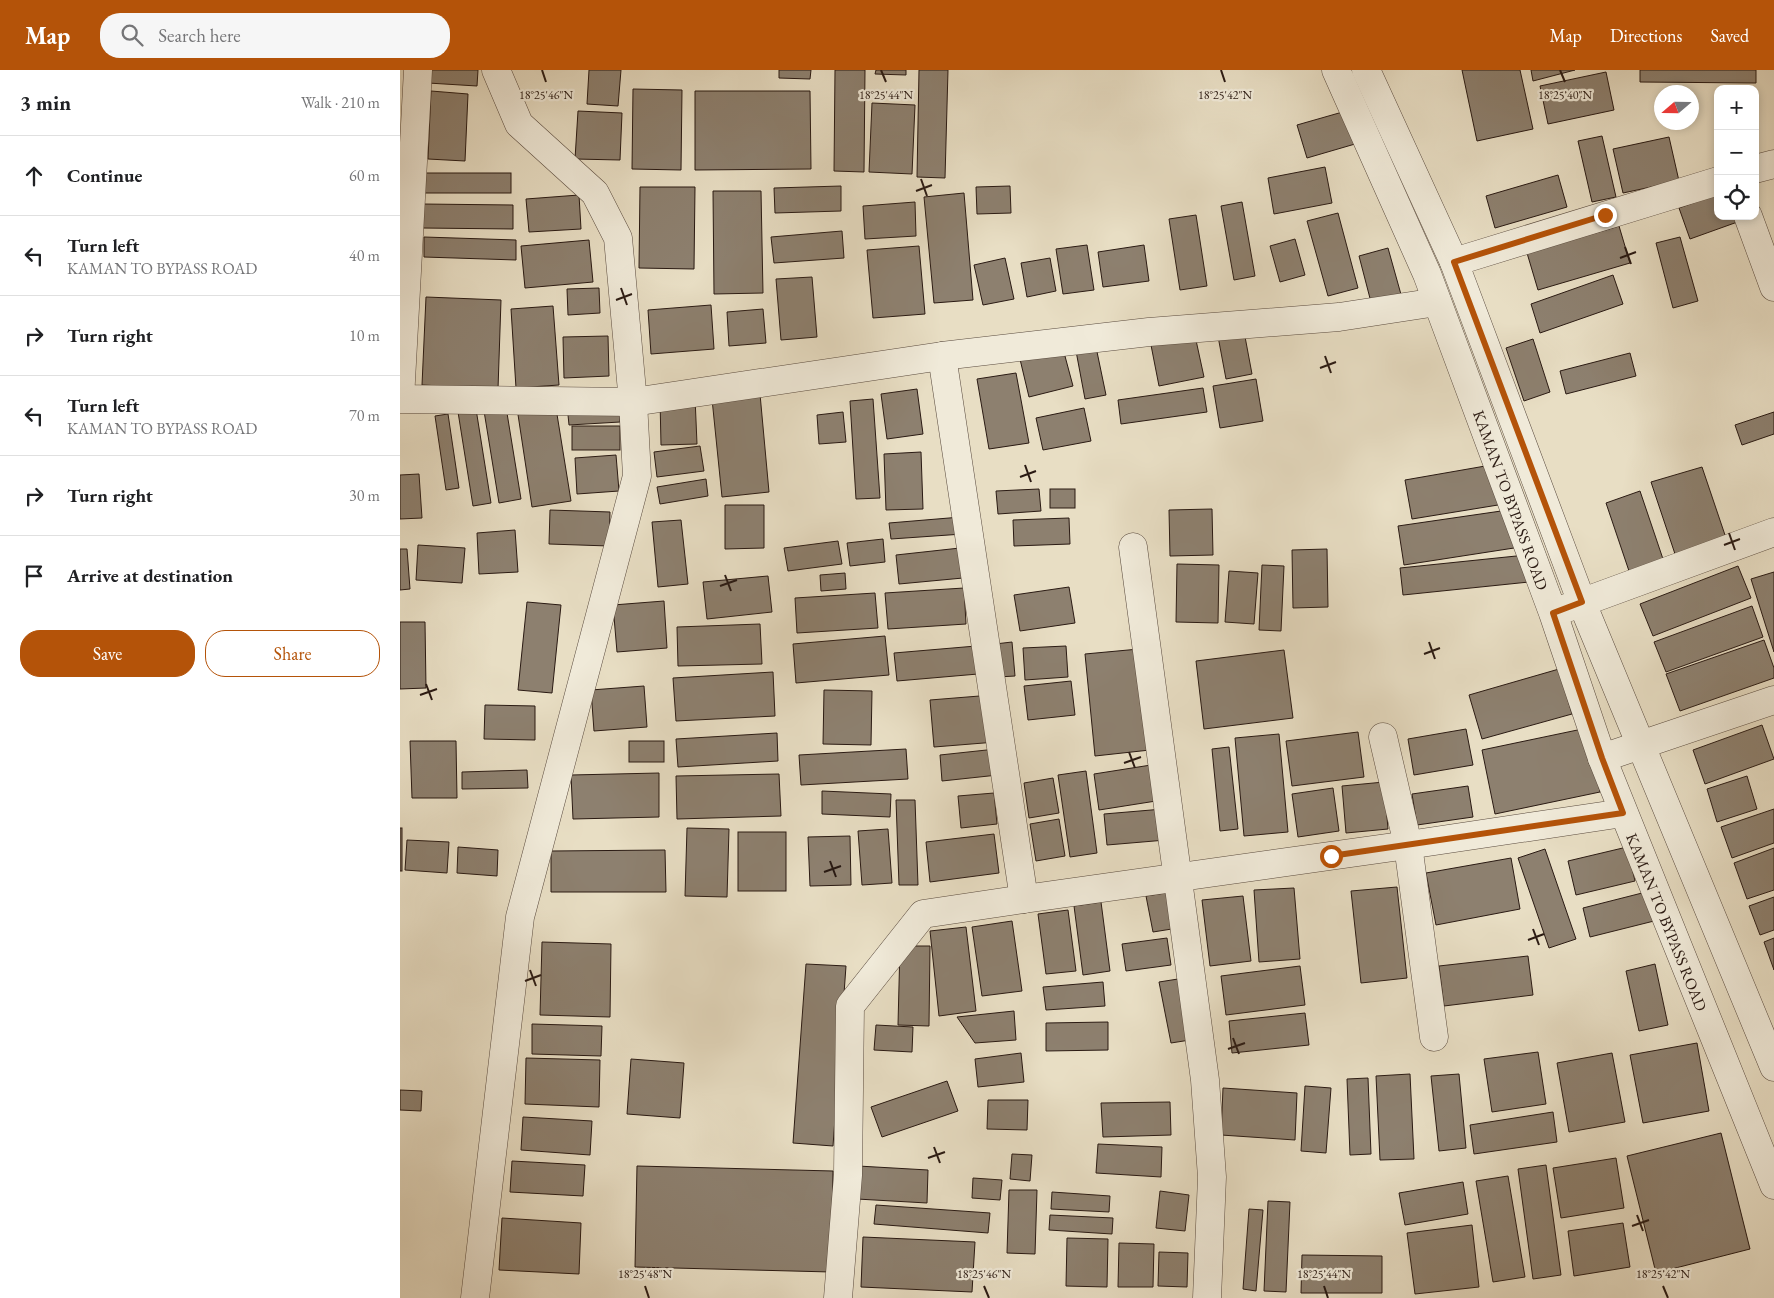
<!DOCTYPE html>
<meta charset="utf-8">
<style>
:root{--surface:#fff;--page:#f6f6f6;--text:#202124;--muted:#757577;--line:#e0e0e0;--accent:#b45309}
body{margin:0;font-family:"EB Garamond",serif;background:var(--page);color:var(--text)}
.controls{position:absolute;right:15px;top:15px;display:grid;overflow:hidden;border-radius:10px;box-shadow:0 2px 8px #0003}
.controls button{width:45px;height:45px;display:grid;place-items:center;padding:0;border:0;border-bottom:1px solid var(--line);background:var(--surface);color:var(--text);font:25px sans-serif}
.compass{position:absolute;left:1254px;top:15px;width:45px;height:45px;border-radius:50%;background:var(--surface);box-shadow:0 2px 8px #0003;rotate:250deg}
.stop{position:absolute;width:15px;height:15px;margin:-11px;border:4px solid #b45309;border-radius:50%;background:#fff}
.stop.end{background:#b45309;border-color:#fff;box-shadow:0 1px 5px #0008}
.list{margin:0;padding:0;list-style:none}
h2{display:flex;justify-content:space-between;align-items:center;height:65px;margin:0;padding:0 20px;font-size:21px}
h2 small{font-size:16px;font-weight:400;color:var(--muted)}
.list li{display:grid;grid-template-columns:32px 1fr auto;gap:15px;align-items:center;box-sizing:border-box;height:80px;padding:0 20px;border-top:1px solid var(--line)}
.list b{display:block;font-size:19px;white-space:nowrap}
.list p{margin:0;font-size:16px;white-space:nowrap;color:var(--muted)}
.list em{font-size:16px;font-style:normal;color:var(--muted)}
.actions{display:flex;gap:10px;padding:15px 20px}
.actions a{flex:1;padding:11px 0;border:1px solid var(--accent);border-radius:20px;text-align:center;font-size:18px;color:var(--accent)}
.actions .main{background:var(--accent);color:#fff}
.icon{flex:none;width:28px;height:28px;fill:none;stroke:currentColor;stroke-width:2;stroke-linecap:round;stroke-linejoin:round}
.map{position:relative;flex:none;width:1374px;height:1228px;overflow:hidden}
header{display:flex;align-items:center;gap:30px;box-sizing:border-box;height:70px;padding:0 25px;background:var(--accent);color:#fff}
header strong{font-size:24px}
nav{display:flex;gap:28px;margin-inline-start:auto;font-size:18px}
.search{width:350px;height:45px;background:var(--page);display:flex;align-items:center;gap:12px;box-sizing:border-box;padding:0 18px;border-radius:20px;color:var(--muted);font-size:19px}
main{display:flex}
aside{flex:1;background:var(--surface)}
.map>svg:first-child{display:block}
.building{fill:#8d806f;stroke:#2a1a13}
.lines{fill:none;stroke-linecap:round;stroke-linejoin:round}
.minor-casing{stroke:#5a4b3f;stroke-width:29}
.minor{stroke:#f0ead9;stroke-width:28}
.route{stroke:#b45309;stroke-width:6}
.ticks{fill:none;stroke:#2a1a13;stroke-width:2}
.labels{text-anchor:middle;stroke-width:4.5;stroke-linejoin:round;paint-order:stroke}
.street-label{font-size:16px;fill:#2a1a13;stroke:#f0ead9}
.ticks-label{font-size:12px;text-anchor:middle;fill:#2a1a13;stroke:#f0ead9;stroke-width:4.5;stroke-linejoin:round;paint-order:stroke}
</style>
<header>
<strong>Map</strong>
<div class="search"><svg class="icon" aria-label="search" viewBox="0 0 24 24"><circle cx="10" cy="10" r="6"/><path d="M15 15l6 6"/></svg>Search here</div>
<nav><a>Map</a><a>Directions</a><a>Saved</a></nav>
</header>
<main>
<aside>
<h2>3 min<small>Walk · 210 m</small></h2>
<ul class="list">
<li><svg class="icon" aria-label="ahead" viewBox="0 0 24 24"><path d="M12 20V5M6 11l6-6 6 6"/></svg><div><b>Continue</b></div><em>60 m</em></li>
<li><svg class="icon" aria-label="left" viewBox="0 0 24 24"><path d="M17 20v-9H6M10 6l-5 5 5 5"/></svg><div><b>Turn left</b><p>KAMAN TO BYPASS ROAD</p></div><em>40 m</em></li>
<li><svg class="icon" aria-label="right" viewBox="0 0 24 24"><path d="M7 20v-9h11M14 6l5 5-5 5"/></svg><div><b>Turn right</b></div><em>10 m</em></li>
<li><svg class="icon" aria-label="left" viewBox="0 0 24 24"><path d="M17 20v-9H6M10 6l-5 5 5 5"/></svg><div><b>Turn left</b><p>KAMAN TO BYPASS ROAD</p></div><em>70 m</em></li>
<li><svg class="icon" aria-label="right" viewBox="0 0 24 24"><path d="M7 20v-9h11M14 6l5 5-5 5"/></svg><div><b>Turn right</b></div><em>30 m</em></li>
<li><svg class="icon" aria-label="arrive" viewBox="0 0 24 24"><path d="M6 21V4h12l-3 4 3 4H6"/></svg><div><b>Arrive at destination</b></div></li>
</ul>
<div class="actions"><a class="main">Save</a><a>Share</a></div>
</aside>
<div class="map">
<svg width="1374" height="1228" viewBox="0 0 1374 1228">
<rect width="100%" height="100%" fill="#e8dec4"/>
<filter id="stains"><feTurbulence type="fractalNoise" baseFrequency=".004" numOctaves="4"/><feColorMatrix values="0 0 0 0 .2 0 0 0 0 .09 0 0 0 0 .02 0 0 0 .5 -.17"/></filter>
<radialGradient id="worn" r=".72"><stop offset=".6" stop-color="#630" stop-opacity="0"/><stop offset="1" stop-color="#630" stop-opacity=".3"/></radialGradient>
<!-- building -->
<g class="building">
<path d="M29 0H78L77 16 28 13Z"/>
<path d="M189 0H221L218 36 187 34Z"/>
<path d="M379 0H411L410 9 379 8Z"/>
<path d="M435 0H465L464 102 434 101Z"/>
<path d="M476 0H506V5L475 4Z"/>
<path d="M519 0H548L545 108 517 107Z"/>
<path d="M1062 0H1120L1133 59 1077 71Z"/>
<path d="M1131 0H1175L1133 11Z"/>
<path d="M1240 0H1356V13L1240 12Z"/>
<path d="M1206 2 1214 40 1148 54 1140 16Z"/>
<path d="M233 19 282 20 281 100 232 99Z"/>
<path d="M31 21 68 24 65 91 28 89Z"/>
<path d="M295 21H410L411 99 295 100Z"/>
<path d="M472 33 515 35 512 104 469 102Z"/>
<path d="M178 41 222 43 220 90 175 89Z"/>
<path d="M946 41 955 74 907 88 897 55Z"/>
<path d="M1202 66 1216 127 1192 132 1178 71Z"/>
<path d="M1269 67 1279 111 1223 123 1213 79Z"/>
<path d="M925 97 932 133 874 144 868 108Z"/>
<rect x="21" y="103" width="90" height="20"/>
<path d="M1158 105 1167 137 1095 158 1086 126Z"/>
<path d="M441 116V141L375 143 374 118Z"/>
<path d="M610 116 611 143 577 144 576 117Z"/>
<path d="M240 117H295L294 199 239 198Z"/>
<path d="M313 121H361L363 223 314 224Z"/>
<path d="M564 123 573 230 534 233 524 127Z"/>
<path d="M1318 124V146H1342L1343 150 1290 169 1279 138Z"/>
<path d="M179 125 181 159 129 162 126 129Z"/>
<path d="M515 132 516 166 465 169 463 136Z"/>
<path d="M842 132 855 206 834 210 821 136Z"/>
<path d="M22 134 113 135V159L22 158Z"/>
<path d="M938 143 958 218 928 226 907 151Z"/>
<path d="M796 145 807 216 780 220 769 149Z"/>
<path d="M1219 156 1230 193 1138 220 1127 183Z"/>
<path d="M442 161 444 188 374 193 371 167Z"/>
<path d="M24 167 116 170V190L24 187Z"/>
<path d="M1280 167 1298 231 1273 238 1256 173Z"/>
<path d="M895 169 905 205 880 212 870 176Z"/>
<path d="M189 170 193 212 125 218 121 176Z"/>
<path d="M687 175 694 220 663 224 656 179Z"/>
<path d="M744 175 749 211 703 217 698 182Z"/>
<path d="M519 176 525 244 473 248 467 180Z"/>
<path d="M988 178 1002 228 972 236 959 186Z"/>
<path d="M605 188 614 229 583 235 574 195Z"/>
<path d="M650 188 656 221 627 227 621 193Z"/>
<path d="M1213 205 1223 234 1140 263 1131 234Z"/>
<path d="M412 207 417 267 381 270 376 209Z"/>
<path d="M199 218 200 243 168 245 167 219Z"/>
<path d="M26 227 101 230 98 319 22 315Z"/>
<path d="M311 235 314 279 251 284 248 240Z"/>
<path d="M153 236 159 315 116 318 111 239Z"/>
<path d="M363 239 366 273 329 276 327 242Z"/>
<path d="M843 256 852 304 826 309 817 261Z"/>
<path d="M794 261 804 307 759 316 750 270Z"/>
<path d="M208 266 209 306 164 308 163 267Z"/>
<path d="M1133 269 1150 322 1124 331 1106 278Z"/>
<path d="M662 275 673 316 629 327 619 285Z"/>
<path d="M696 277 706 325 685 329 676 281Z"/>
<path d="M1230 283 1236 306 1166 324 1160 301Z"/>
<path d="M616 303 629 373 589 379 577 309Z"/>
<path d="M856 309 863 351 820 358 813 316Z"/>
<path d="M803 318 807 342 721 354 718 330Z"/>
<path d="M517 319 523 364 487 369 481 324Z"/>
<path d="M360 324 369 422 322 427 312 329Z"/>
<path d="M295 327 297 374 261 375 260 329Z"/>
<path d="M473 329 480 428 456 429 450 331Z"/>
<path d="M155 332 171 431 132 437 117 338Z"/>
<path d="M219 332 220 352 169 355 167 335Z"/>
<path d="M106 337 121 429 99 433 84 341Z"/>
<path d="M684 338 691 371 643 380 636 348Z"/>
<path d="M76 339 91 433 73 436 58 342Z"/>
<path d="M443 342 446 372 419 374 417 345Z"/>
<path d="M1374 342V364L1342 375 1335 355Z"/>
<path d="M48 344 59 418 46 420 35 346Z"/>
<rect x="172" y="356" width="48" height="24"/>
<path d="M300 376 304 401 257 407 254 382Z"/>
<path d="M521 382 523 439 486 440 484 384Z"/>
<path d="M216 385 219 421 177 424 175 388Z"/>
<path d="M1091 395 1098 435 1012 449 1005 410Z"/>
<path d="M1302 397 1326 468 1275 484 1251 412Z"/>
<path d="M19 404 22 448 0 449V405Z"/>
<path d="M306 409 308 426 260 434 257 417Z"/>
<path d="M639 419 641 441 598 444 596 421Z"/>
<rect x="650" y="419" width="25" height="19"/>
<path d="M1240 421 1263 489 1229 501 1206 433Z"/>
<path d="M325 435H364V478L325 479Z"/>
<path d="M812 439 813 485 770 486 769 440Z"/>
<path d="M150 440 210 442 209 476 149 474Z"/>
<path d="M1108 440 1114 478 1004 495 998 456Z"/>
<path d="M561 447 563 464 491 469 489 453Z"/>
<path d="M669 448 670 474 614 476 613 450Z"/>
<path d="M281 450 288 514 258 517 252 452Z"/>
<path d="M115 460 118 502 79 504 77 463Z"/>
<path d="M483 469 485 492 450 496 447 473Z"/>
<path d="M438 471 442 494 388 501 384 478Z"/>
<path d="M18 475 65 478 62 513 16 510Z"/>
<path d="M560 478 563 508 499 514 496 485Z"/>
<path d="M0 479H7L10 519 0 520Z"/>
<path d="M927 479 928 537 893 538 892 480Z"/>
<path d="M1126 485 1129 512 1003 525 1000 498Z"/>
<path d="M777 494 819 495 818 553 776 552Z"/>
<path d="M862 495 884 496 881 561 859 560Z"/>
<path d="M1338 496 1351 528 1253 566 1240 534Z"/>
<path d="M829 501 858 503 854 554 825 552Z"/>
<path d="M1374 502V582L1351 509Z"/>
<path d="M445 503 446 519 421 521 420 505Z"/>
<path d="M368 506 372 542 307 549 303 512Z"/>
<path d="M669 517 675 553 620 561 614 525Z"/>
<path d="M564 518 566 554 488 559 485 523Z"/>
<path d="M475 523 478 558 397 563 395 528Z"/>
<path d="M264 531 267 578 217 582 213 535Z"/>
<path d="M127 532 161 535 152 623 118 620Z"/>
<path d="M1352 536 1363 567 1266 602 1254 572Z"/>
<path d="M0 552H25L26 618 0 619Z"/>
<path d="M360 554 362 594 278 596 277 557Z"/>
<path d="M485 566 489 605 396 613 393 574Z"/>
<path d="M1364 570 1374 598V608L1280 641 1266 604Z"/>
<path d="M612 572 615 606 598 607 595 574Z"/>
<path d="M576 576 578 604 497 611 494 583Z"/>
<path d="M666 576 668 607 625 610 623 578Z"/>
<path d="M739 579 750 680 695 686 685 584Z"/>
<path d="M884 580 893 648 804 659 796 591Z"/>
<path d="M1159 599 1172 644 1082 669 1069 625Z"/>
<path d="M373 602 375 646 276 651 273 608Z"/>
<path d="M671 611 675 645 628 650 624 616Z"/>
<path d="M244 616 247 657 194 661 191 620Z"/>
<path d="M424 620 472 621 471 675 423 674Z"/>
<path d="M592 625 596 672 534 677 530 630Z"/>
<path d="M85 635 135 636V670L84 669Z"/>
<path d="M1362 655 1374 689 1305 714 1293 680Z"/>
<path d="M1187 658 1200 722 1095 744 1082 680Z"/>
<path d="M1066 659 1073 695 1014 705 1008 669Z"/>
<path d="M958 662 964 707 892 716 886 671Z"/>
<path d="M377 663 378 691 278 697 276 669Z"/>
<path d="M879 664 888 762 844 766 835 668Z"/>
<path d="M10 671H56L57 728H12Z"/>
<rect x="229" y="671" width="35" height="21"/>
<path d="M829 677 838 759 820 761 812 679Z"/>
<path d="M506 679 508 709 401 715 399 685Z"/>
<path d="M596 679 598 705 542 711 540 685Z"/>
<path d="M751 695 756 731 699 740 694 704Z"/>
<path d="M127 700 128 718 62 719V702Z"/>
<path d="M686 701 697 783 670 787 658 705Z"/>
<path d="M259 703V747L173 749 171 705Z"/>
<path d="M379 704 381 746 277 749 276 706Z"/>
<path d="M1347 706 1357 739 1317 752 1307 719Z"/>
<path d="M653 708 659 743 629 748 624 713Z"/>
<path d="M984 712 988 759 946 763 942 716Z"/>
<path d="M1068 716 1073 747 1017 755 1012 724Z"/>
<path d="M933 718 939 761 898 767 892 724Z"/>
<path d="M422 721 491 724 490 747 422 744Z"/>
<path d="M594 723 597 754 561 758 558 726Z"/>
<path d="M496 730H515L518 815H499Z"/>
<path d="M763 739 766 770 707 775 704 744Z"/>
<path d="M1374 739V773L1332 788 1321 757Z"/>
<path d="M659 749 665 786 636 791 630 754Z"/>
<rect x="0" y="758" width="2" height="43"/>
<path d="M287 758 329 759 327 827 285 826Z"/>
<path d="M488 759 492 813 462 815 458 761Z"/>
<rect x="338" y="762" width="48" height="59"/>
<path d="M594 764 599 803 530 812 526 772Z"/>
<path d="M450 766 451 815 410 816 408 767Z"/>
<path d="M7 770 49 772 47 803 5 800Z"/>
<path d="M58 777 98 780 97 806 57 803Z"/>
<path d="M1227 777 1235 811 1176 825 1168 791Z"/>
<path d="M1374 778V820L1347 829 1334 793Z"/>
<path d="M1145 779 1176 869 1149 878 1118 788Z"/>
<path d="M265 780 266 822H151V781Z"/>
<path d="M1111 788 1120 839 1036 855 1026 803Z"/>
<path d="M997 817 1007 908 961 913 951 821Z"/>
<path d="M894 818 900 889 859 892 854 820Z"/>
<path d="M771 822 778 858 753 862 746 826Z"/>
<path d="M1246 822 1254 851 1190 867 1183 838Z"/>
<path d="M843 826 851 891 810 896 802 830Z"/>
<path d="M1374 827V860L1360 865 1349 836Z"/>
<path d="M701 832 710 901 683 905 674 836Z"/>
<path d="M668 840 676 901 646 904 638 844Z"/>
<path d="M612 851 622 921 582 926 572 857Z"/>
<path d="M566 857 576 941 539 946 530 861Z"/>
<path d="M767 868 771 895 726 901 722 874Z"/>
<path d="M1374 868V900L1364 872Z"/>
<path d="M142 872 211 874 210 947 140 945Z"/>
<path d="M500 876H530L529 956 498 955Z"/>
<path d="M1128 886 1133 925 1044 936 1039 896Z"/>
<path d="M406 894 446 896 433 1076 393 1073Z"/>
<path d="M1255 894 1268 955 1239 961 1226 901Z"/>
<path d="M900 896 905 935 826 945 821 906Z"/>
<path d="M778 909 790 970 771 973 759 912Z"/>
<path d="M703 912 705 936 646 940 643 917Z"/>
<path d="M614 941 616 970 575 973 557 947Z"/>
<path d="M905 943 909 975 832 983 829 951Z"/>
<path d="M708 952V980L646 981V953Z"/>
<path d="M132 954 202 956 201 986 132 984Z"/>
<path d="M476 955 513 957 512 982 474 980Z"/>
<path d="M1297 973 1309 1041 1243 1053 1230 985Z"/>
<path d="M1138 982 1146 1034 1092 1042 1084 989Z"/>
<path d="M621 983 624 1012 578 1017 575 989Z"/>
<path d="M1212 983 1225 1052 1169 1062 1157 993Z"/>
<path d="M126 988 200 990 199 1037 125 1034Z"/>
<path d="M231 989 284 993 280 1048 227 1044Z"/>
<path d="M1010 1004 1014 1089 980 1090 976 1006Z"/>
<path d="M1059 1004 1066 1078 1039 1081 1031 1006Z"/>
<path d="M968 1008 971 1084 950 1085 947 1009Z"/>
<path d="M547 1011 558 1041 482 1067 471 1037Z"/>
<path d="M905 1016 931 1018 926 1083 901 1081Z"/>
<path d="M823 1018 897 1023 895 1070 821 1065Z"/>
<path d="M0 1020 22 1021 21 1041 0 1040Z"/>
<path d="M588 1030H628L627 1060 587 1059Z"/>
<path d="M770 1032 771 1065 703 1067 701 1033Z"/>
<path d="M1153 1042 1157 1072 1074 1084 1070 1055Z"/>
<path d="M123 1047 192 1051 190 1085 121 1080Z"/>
<path d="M1321 1063 1350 1179 1256 1203 1227 1086Z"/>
<path d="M698 1074 762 1077 761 1107 696 1103Z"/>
<path d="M612 1084 632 1085 630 1111 610 1109Z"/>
<path d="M1216 1088 1224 1138 1161 1148 1153 1098Z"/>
<path d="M112 1091 185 1095 183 1126 110 1122Z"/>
<path d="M1146 1095 1161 1205 1133 1209 1118 1099Z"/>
<path d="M237 1096 433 1101 431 1202 235 1197Z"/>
<path d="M458 1096 528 1100 527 1133 457 1129Z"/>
<path d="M1108 1106 1125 1207 1093 1212 1076 1111Z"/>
<path d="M573 1108 602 1110 600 1130 572 1128Z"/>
<path d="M1063 1112 1068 1144 1005 1155 999 1123Z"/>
<path d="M609 1120H637L635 1184 607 1183Z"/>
<path d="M760 1121 789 1125 785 1161 756 1158Z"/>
<path d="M652 1122 710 1126 709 1142 651 1139Z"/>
<path d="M868 1131 890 1132 886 1222 864 1221Z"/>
<path d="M476 1135 590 1143 588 1163 474 1154Z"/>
<path d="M849 1139 863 1140 856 1221 843 1219Z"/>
<path d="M650 1145 713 1148 712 1164 649 1160Z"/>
<path d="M102 1148 181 1153 179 1204 99 1200Z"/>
<path d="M1223 1153 1230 1197 1174 1206 1168 1161Z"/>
<path d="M1072 1155 1079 1217 1015 1224 1007 1163Z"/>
<path d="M463 1167 575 1172 572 1222 461 1217Z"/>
<path d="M667 1168 708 1169 707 1217 666 1216Z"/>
<path d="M719 1173 754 1174 753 1217H718Z"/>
<path d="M759 1182 788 1183 787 1217 758 1216Z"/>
<path d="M902 1185 982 1186V1223H901Z"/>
</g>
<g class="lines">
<!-- minor casing -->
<g class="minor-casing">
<g id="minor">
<path d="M18 0 0 329 233 332 542 286 749 262 939 247 1037 232"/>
<path d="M936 0 1027 204 1153 543 1202 688 1374 1115"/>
<path d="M966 0 1054 192 1182 533 1374 997"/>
<path d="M1355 99 1374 94"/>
<path d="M1348 146 1374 217"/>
<path d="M1054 192 1318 111"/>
<path d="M542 286 624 829"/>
<path d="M733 477 805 1010 812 1107 807 1228"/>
<path d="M1164 539 1374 462"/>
<path d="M983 667 1008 775 1034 967"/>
<path d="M1202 688 1374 630"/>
<path d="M75 1228 120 847 237 406 233 332 218 168 195 123 119 54 96 0"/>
<path d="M438 1228 448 1105 450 936 523 844 624 829 1008 775 1223 743"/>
</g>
</g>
<!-- minor -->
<use href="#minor" class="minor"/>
</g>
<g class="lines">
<!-- route -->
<path class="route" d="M931 786 1223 743 1202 688 1153 543 1182 532 1054 192 1205 145"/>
</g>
<!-- ticks -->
<path class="ticks" d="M142 0 146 12M481 0 486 12M821 0 825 12M1160 0 1165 12M521 109 527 126M516 121 532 115M1225 177 1231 194M1220 188 1236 182M221 218 227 235M216 230 232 224M925 286 931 303M920 298 936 292M625 395 631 412M620 407 636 401M1329 463 1335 480M1324 475 1340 469M325 505 331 521M320 516 337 510M1029 572 1035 589M1024 584 1040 578M26 614 32 630M20 625 37 619M729 682 735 698M724 693 741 687M430 791 436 807M424 802 441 796M1133 859 1139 875M1128 870 1144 864M130 900 136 916M125 911 141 905M833 968 839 984M828 979 845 973M534 1077 540 1093M528 1088 545 1082M1237 1145 1243 1161M1232 1156 1249 1150M245 1216 249 1228M584 1216 589 1228M924 1216 928 1228M1263 1216 1268 1228"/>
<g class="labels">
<!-- street labels -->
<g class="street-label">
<text transform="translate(1111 430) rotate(70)" y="6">KAMAN TO BYPASS ROAD</text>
<text transform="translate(1267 852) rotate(68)" y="6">KAMAN TO BYPASS ROAD</text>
</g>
</g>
<g class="ticks-label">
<text x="146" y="29">18°25'46"N</text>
<text x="486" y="29">18°25'44"N</text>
<text x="825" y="29">18°25'42"N</text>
<text x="1165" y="29">18°25'40"N</text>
<text x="245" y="1208">18°25'48"N</text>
<text x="584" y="1208">18°25'46"N</text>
<text x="924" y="1208">18°25'44"N</text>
<text x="1263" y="1208">18°25'42"N</text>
</g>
<rect width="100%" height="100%" filter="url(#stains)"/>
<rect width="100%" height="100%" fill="url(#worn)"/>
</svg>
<div class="controls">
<button>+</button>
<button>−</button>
<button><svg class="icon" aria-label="locate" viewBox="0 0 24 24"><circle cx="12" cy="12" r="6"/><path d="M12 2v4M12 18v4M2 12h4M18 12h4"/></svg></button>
</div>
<svg class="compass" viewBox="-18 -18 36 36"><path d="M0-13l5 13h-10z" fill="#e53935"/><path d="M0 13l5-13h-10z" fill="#757577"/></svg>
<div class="stop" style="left:931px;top:786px"></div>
<div class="stop end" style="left:1205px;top:145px"></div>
</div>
</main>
